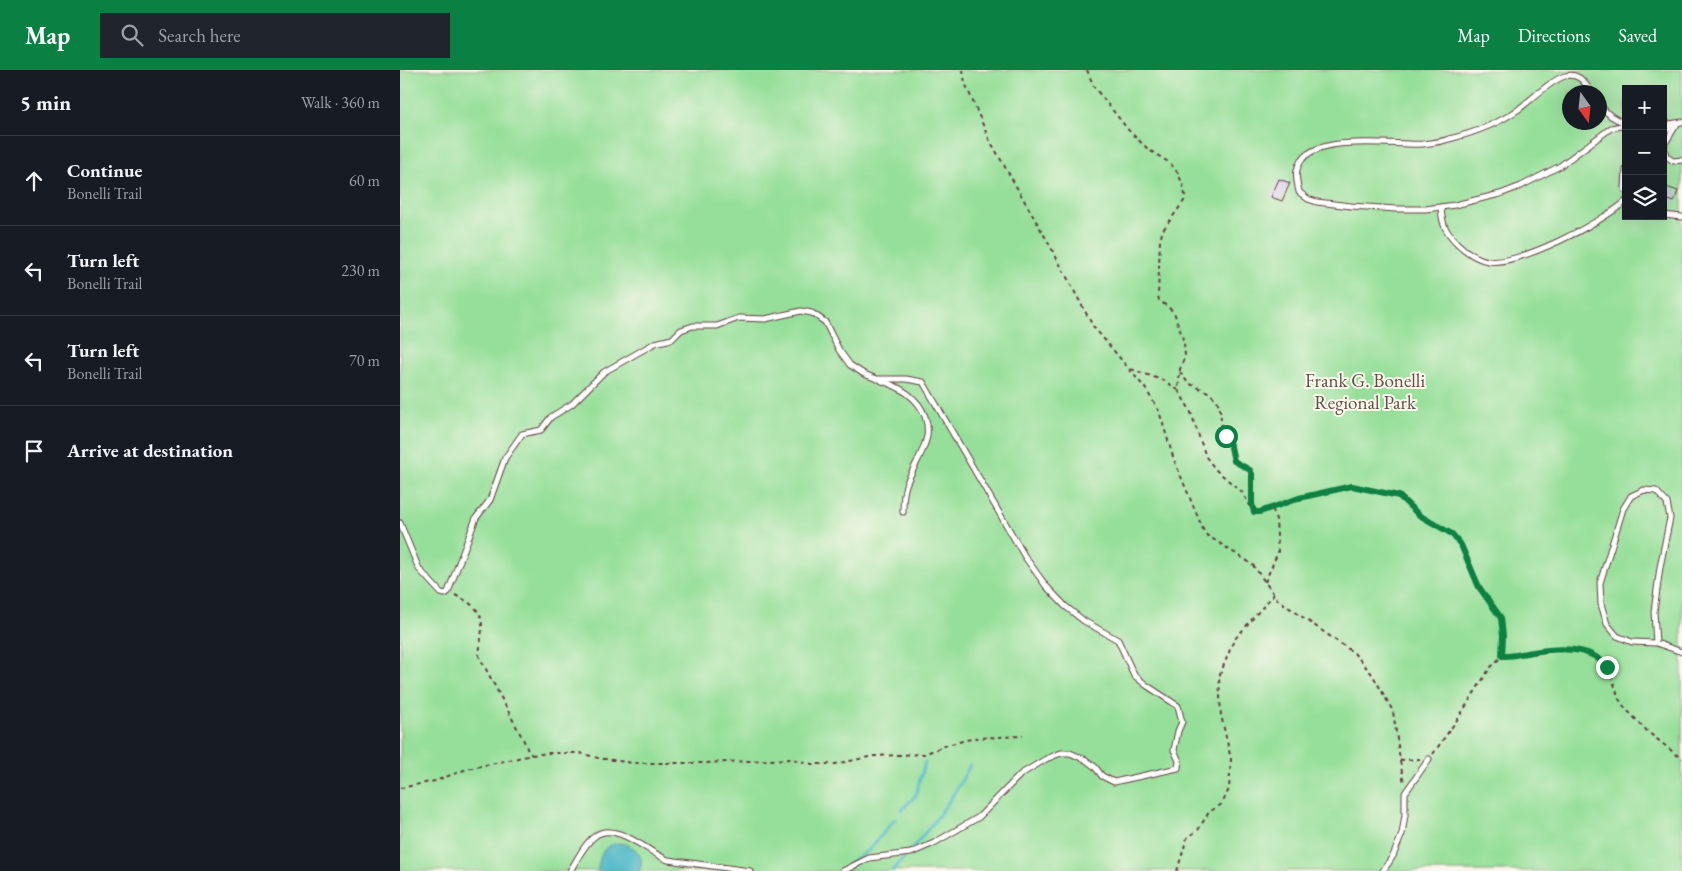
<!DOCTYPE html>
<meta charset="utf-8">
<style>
:root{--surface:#171b24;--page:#20242c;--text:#f1f3f6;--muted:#9ea1a6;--line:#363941;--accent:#0b8043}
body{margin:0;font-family:"EB Garamond",serif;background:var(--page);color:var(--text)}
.controls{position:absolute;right:15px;top:15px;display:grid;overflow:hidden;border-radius:0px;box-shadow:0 5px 20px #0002}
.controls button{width:45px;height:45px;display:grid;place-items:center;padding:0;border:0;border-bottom:1px solid var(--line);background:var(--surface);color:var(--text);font:25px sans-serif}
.compass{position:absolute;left:1162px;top:15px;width:45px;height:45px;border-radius:50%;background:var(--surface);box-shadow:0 5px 20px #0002;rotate:165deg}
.stop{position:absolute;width:15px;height:15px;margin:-11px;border:4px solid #0b8043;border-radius:50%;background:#fff}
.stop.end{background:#0b8043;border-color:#fff;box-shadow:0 1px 5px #0008}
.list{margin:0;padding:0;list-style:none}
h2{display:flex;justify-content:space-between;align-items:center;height:65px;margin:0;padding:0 20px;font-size:21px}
h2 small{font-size:16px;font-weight:400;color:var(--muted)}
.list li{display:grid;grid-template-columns:32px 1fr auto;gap:15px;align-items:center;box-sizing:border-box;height:90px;padding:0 20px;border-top:1px solid var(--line)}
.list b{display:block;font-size:19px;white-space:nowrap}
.list p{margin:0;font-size:16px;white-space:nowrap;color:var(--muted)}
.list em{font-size:16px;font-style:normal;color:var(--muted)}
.icon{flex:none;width:28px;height:28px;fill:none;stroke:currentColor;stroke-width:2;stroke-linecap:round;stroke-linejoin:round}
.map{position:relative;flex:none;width:1282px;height:801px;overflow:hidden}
header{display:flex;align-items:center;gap:30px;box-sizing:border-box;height:70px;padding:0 25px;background:var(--accent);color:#fff}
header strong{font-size:24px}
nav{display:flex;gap:28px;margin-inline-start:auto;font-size:18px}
.search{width:350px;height:45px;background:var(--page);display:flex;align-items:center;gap:12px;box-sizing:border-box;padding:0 18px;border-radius:0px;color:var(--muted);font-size:19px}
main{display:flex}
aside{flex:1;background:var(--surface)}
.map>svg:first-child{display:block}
.green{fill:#96df9a;stroke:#707f62;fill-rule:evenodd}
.water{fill:#4bb7c7;stroke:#4a6b79}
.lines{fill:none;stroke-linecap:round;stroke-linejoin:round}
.stream{stroke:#4bb7c7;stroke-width:3}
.building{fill:#c5b9e5}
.lane-casing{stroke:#633b41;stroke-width:7}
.path{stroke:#633b41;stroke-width:2;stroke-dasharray:4 4;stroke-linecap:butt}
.lane{stroke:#fff;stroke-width:5}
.route{stroke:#0b8043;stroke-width:6}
.labels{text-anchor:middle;stroke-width:4;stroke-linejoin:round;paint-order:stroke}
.park-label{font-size:19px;fill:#5d4f47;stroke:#fbf7ec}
</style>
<header>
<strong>Map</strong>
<div class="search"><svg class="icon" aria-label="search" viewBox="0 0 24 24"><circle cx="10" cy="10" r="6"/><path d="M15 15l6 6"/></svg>Search here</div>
<nav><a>Map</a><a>Directions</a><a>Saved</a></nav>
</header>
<main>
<aside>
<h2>5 min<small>Walk · 360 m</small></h2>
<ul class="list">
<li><svg class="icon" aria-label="ahead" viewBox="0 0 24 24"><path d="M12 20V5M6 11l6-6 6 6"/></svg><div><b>Continue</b><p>Bonelli Trail</p></div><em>60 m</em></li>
<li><svg class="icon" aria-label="left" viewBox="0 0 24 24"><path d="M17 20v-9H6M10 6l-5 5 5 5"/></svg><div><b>Turn left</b><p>Bonelli Trail</p></div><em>230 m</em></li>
<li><svg class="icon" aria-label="left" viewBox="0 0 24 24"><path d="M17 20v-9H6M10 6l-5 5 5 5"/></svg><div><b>Turn left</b><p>Bonelli Trail</p></div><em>70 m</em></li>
<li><svg class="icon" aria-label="arrive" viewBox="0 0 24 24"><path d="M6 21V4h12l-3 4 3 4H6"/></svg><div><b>Arrive at destination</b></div></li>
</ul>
</aside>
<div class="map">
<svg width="1282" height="801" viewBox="0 0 1282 801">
<rect width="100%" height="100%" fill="#fbf7ec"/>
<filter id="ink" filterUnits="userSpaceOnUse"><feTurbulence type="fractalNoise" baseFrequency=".02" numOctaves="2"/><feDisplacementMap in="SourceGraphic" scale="10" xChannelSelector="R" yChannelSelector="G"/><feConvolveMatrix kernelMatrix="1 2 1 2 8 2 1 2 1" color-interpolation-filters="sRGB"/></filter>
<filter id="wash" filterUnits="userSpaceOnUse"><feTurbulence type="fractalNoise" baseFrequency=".0096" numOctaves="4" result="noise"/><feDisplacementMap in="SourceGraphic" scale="20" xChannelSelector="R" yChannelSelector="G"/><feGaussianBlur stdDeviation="1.12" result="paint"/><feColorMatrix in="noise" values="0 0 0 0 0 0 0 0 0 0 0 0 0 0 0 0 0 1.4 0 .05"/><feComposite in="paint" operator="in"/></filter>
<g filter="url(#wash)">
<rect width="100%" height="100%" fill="#f1dbbb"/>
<!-- green -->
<path class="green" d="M0 0H1282V801H0ZM1226 19H1263V146H1226ZM1170 22H1200V52H1170Z"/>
<!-- water -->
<path class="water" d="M219 773C233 774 247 786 239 801H197C201 785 201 776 219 773Z"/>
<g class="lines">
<!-- stream -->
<g class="stream">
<path d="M502 740 516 725 519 712 525 692"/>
<path d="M445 799 453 790 469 780 495 749"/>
<path d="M492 801C521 769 551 734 570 695"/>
</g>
</g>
<g id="blocks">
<!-- building -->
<g class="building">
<path d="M879 109 890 113 882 131 871 127Z"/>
<path d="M1263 116 1278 121 1274 132 1263 128Z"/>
</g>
</g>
</g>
<g filter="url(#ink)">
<use href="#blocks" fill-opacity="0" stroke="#633b41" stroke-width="1"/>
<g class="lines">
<!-- lane casing -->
<g class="lane-casing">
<g id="lane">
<path d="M1191 22C1185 13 1179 2 1165 6 1151 10 1131 30 1119 39 1098 54 1074 63 1049 69 1041 72 1032 73 1023 74 994 76 905 60 897 100 895 106 898 116 899 122L908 129 917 132 951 136 996 139H1026L1055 135 1100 124 1121 116 1160 96 1211 58 1226 55"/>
<path d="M1200 34C1206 44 1215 50 1226 53"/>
<path d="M1277 54 1264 75 1266 86 1273 91 1282 90"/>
<path d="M1263 55 1282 52"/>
<path d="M1263 63 1274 55"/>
<path d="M1226 100 1225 118 1226 121"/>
<path d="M1041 137C1042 155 1045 161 1058 174 1065 181 1077 189 1088 191 1118 196 1203 152 1226 131"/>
<path d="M1263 145 1282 147"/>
<path d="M482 311C503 318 523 331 527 354 527 358 528 362 527 366 524 383 512 399 506 415 503 424 503 434 503 442"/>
<path d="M0 453 19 499 41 523 45 524 48 522 76 448 90 430 105 388 122 364 141 360 151 347 172 334 204 302 255 273 272 269 281 260 293 256H317L339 248 365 249 401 241 412 243 425 252 439 280 450 295 464 304 477 309H506L523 312 625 487 646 516 665 536 684 551 718 570 734 605 746 615 778 636 782 652 778 661 774 680 779 691 778 698 714 712 702 706 695 697 686 690 670 683H661L646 689 621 704 579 747 534 773 511 783 469 788 443 801"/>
<path d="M1256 573 1254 542 1260 497 1270 448 1267 433 1256 421 1244 420 1231 426 1223 439 1200 513 1201 534 1207 554 1217 566 1232 572 1256 573 1282 582"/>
<path d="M170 801C177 790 184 774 195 766 215 750 249 783 268 790L350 801"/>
<path d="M983 801 993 786 1002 764 1005 745V723L1029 689"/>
</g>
</g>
<!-- path -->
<g class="path">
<path d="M563 0 565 13 589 69 648 172 693 256 745 318 759 341 774 390 805 464 852 494 878 530 954 583 972 604 993 641 1000 690 1020 689"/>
<path d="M687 0 694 17 730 62 749 80 770 93 778 103 784 118 785 126 784 131 763 160 760 170 758 226 759 230 774 242 784 272 785 286 780 299 778 320 790 340 806 387 816 400 842 422 852 439"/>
<path d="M731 299 765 311 778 320"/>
<path d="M780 302 788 313 808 322 817 330 820 339 822 360 830 372 834 391 850 400 852 404V434L855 442H860L899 428 952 416 999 426 1019 445 1052 464 1061 475 1079 517 1101 548 1103 566 1102 586"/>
<path d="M865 512 878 482 876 450 872 437"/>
<path d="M55 525C90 542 82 552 79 586L124 671 128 681 132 685"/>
<path d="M1102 586 1157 580 1180 581 1191 584 1199 588 1207 597 1211 605 1219 629 1225 638 1248 662 1282 689"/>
<path d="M1033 684 1059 647 1090 598 1102 586"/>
<path d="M1000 691 1004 713"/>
<path d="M0 718 35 711 67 699 132 685 149 683H180L198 688 233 693H304L392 689 412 694H435L474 686 524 684 547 675 575 668 623 666"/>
<path d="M777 801 787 768 798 760 809 742 822 734 829 719 831 689 821 645 819 607 834 570 874 524"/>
</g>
<!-- lane -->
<use href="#lane" class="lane"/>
</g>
</g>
<g class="lines" filter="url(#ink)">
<!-- route -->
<path class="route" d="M826 366 831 377 834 391 850 400 852 404V434L854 442H860L899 428 952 416 999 426 1019 445 1052 464 1061 475 1079 517 1101 548 1103 566 1102 586C1112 587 1123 583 1133 582 1157 578 1190 575 1207 597"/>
</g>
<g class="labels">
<!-- park labels -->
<g class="park-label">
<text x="965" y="317">Frank G. Bonelli<tspan x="965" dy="22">Regional Park</tspan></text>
</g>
</g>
</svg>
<div class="controls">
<button>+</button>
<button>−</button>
<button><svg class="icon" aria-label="layers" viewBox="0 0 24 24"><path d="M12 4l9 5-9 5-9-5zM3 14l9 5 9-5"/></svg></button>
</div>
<svg class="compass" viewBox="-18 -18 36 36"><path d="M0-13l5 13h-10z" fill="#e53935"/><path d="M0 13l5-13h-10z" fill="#9ea1a6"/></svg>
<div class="stop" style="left:826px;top:366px"></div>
<div class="stop end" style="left:1207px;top:597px"></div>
</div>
</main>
